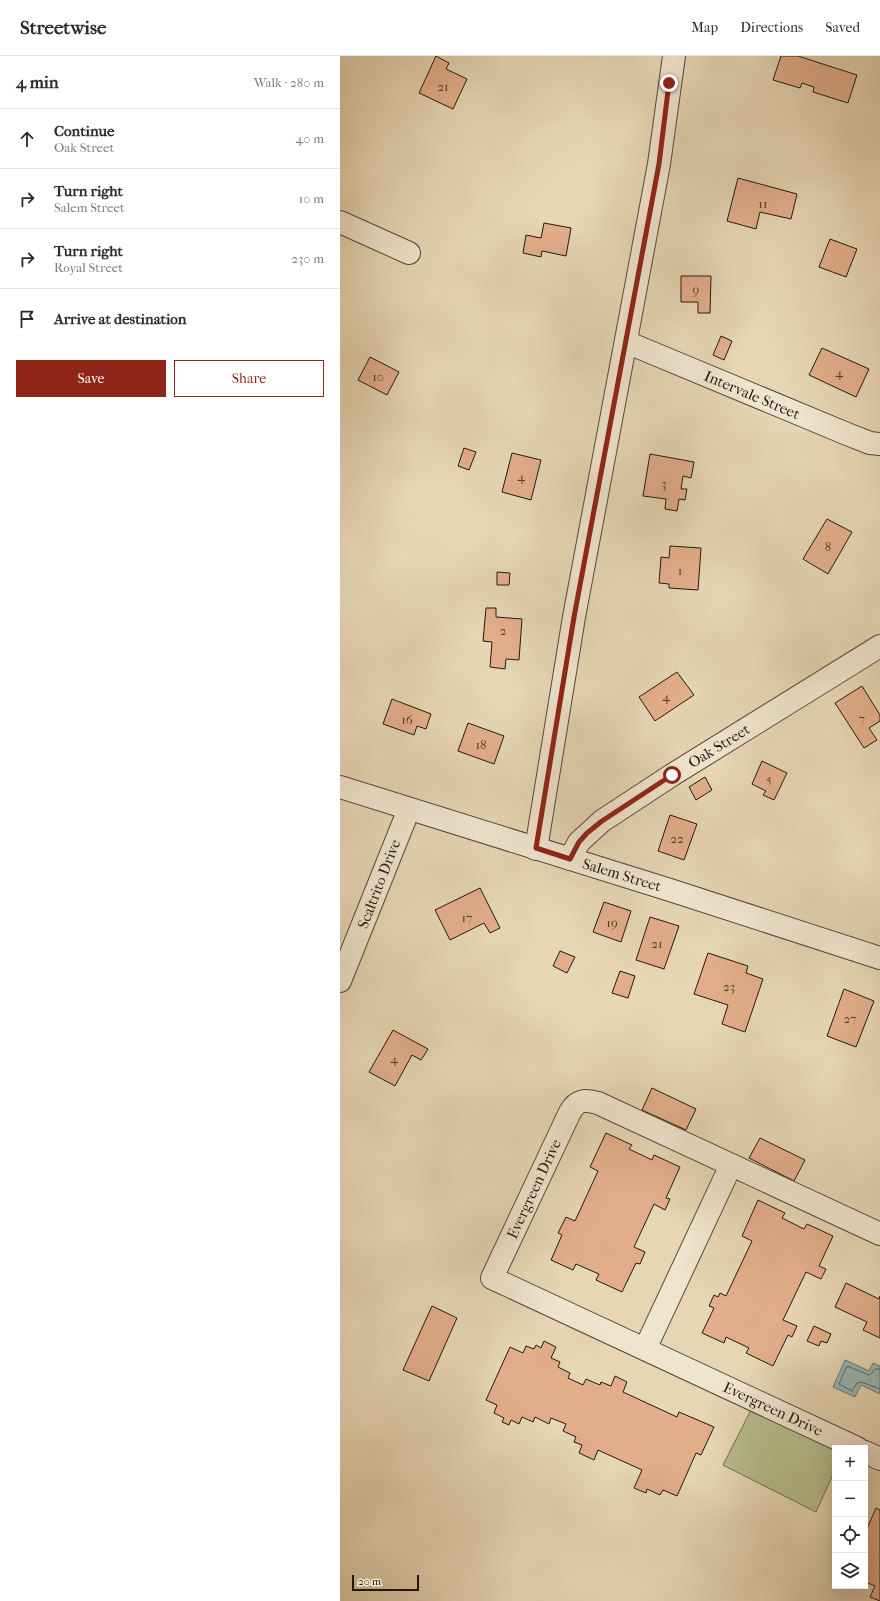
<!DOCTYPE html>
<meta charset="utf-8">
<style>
:root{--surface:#fff;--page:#f2f2f3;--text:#2b2b33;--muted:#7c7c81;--line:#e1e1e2;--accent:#8f2418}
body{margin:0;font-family:"IM FELL French Canon",serif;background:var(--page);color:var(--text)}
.controls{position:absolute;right:12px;bottom:12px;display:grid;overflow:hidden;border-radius:0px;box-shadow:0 4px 16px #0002}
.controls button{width:36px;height:36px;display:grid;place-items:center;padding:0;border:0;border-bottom:1px solid var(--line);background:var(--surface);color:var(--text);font:20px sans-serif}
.scale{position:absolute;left:12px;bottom:10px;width:67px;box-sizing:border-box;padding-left:4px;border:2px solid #221811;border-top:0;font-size:11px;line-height:14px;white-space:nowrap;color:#221811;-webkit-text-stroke:3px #efe4ce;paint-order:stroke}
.stop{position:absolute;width:12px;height:12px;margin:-9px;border:3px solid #8f2418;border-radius:50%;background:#fff}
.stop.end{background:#8f2418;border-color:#fff;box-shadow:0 1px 4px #0008}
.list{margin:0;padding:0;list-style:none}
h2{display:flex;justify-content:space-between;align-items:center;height:52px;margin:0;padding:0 16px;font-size:17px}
h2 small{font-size:13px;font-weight:400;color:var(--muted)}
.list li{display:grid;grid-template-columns:26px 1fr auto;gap:12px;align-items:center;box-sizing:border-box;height:60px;padding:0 16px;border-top:1px solid var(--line)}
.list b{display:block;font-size:15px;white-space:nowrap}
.list p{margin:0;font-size:13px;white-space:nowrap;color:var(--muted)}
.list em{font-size:13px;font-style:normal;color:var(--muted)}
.actions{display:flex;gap:8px;padding:12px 16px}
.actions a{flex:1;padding:9px 0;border:1px solid var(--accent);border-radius:0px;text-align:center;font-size:14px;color:var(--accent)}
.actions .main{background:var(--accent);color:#fff}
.icon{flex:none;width:22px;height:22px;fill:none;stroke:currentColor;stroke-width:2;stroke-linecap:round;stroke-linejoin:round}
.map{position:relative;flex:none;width:540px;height:1545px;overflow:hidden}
header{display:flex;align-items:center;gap:24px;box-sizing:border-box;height:56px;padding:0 20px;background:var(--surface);border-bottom:1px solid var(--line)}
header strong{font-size:19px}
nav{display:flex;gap:22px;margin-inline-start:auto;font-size:14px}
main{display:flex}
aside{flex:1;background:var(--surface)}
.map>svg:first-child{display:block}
.green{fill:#b6bd8c;stroke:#6c6a4e}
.water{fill:#98b7b5;stroke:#697773}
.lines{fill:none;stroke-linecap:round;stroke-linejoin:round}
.shore{stroke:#5d6863;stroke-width:1}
.building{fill:#e2ae8a;stroke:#221811}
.minor-casing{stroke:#53483a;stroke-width:24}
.minor{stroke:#efe4ce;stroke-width:22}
.route{stroke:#8f2418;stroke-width:5}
.labels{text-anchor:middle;stroke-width:4;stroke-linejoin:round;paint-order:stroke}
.number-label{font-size:13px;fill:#523e2f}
.street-label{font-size:15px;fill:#221811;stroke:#efe4ce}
</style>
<header>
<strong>Streetwise</strong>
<nav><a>Map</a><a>Directions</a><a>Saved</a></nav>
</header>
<main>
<aside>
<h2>4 min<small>Walk · 280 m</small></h2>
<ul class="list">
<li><svg class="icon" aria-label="ahead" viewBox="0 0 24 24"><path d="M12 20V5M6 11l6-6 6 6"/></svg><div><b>Continue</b><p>Oak Street</p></div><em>40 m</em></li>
<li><svg class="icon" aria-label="right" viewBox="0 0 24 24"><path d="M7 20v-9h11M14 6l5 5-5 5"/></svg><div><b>Turn right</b><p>Salem Street</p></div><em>10 m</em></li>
<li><svg class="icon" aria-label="right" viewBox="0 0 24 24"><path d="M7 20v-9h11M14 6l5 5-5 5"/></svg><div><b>Turn right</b><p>Royal Street</p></div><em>230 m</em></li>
<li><svg class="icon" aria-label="arrive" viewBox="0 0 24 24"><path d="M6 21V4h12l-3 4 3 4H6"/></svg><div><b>Arrive at destination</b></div></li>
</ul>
<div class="actions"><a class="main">Save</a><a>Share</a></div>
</aside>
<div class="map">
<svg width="540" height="1545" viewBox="0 0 540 1545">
<rect width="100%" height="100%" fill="#e6d6b4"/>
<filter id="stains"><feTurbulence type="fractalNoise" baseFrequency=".005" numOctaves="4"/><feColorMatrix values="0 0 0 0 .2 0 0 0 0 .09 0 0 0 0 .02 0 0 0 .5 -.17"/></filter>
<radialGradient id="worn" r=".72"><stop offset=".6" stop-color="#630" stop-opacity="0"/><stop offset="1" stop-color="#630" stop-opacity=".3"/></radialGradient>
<!-- green -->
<path class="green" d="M411 1354 495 1392V1414L476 1456 383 1409Z"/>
<!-- water -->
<path class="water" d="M505 1304 529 1315 533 1307 540 1310V1338L521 1329 515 1341 493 1331Z"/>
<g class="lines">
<!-- shore -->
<path class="shore" d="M540 1313H535L532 1317 529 1319 507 1310 499 1328 512 1335 517 1327 521 1326 540 1333"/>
</g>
<!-- building -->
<g class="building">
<path d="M96 0 109 7 106 13 127 23 113 53 79 37Z"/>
<path d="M441 0H458L517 19 508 47 473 36 474 31 462 27 460 32 433 24Z"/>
<path d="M398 122 457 138 451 163 420 156 416 173 387 165Z"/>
<path d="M204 167 231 172 226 200 202 195 201 201 183 197 186 179 201 182Z"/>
<path d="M490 183 517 193 506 221 479 211Z"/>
<path d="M341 220H371L370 257H358V246H341Z"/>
<path d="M381 280 392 285 384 304 373 299Z"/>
<path d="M482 292 529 313 516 341 469 319Z"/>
<path d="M30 301 59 316 47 339 18 324Z"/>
<path d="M124 392 136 396 129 414 118 410Z"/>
<path d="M172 397 201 404 191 444 162 436Z"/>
<path d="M310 398 354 406 351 422 343 420 341 433H347L345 444 339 443 337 455 325 453 326 443 303 440Z"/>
<path d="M487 463 512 476 488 518 463 503Z"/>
<path d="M330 490 361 492 358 534 329 532V528L319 527 321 501 329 502Z"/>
<path d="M157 516 170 517 169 529H157Z"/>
<path d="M146 552H156V561L182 563 179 604 166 603 165 613 150 611 152 586 143 585Z"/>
<path d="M337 616 354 639 315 665 299 641Z"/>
<path d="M522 630 540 659V665L529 672 537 684 524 692 495 647Z"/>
<path d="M52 643 91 658 86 673 77 670 74 679 43 668Z"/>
<path d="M128 667 164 680 154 708 118 695Z"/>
<path d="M422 705 447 717 434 744 423 739 426 735 412 728Z"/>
<path d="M365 721 372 734 356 744 349 731Z"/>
<path d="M330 759 357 768 344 804 318 795Z"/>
<path d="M140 832 160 872 150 877 144 867 110 884 95 854Z"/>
<path d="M264 846 291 855 281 886 253 876Z"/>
<path d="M310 861 339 870 324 913 296 904Z"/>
<path d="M220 895 235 901 227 917 213 910Z"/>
<path d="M368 897 408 910 406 917 423 923 405 976 382 968 388 949 354 938Z"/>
<path d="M280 915 295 920 288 942 272 937Z"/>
<path d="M504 933 534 945 516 991 487 980Z"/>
<path d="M53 974 88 993 81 1004 72 999 55 1030 29 1016Z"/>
<path d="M312 1032 356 1053 346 1074 302 1054Z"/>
<path d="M266 1077 292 1089 289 1093 312 1104 314 1099 340 1111 326 1142 330 1143 325 1154 314 1148 294 1191 305 1196 300 1208 296 1207 282 1236 256 1224 259 1218 236 1208 233 1214 211 1204 222 1179 218 1177 226 1161 235 1165 258 1115 250 1111Z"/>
<path d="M420 1082 465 1104 454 1125 409 1102Z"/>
<path d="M418 1144 445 1157 442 1162 464 1173 467 1168 493 1180 479 1210 486 1213 481 1223 466 1216 443 1264 457 1270 452 1281 448 1279 433 1310 406 1297 409 1292 386 1281 384 1287 362 1277 374 1252 369 1250 374 1239 378 1241 380 1237 386 1240 412 1185 402 1180Z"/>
<path d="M506 1227 539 1243 540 1240V1282L523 1274 527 1266 495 1251Z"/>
<path d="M92 1250 117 1262 89 1325 63 1314Z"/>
<path d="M474 1270 491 1278 487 1287 481 1285 479 1290 467 1285Z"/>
<path d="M204 1285 216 1291 211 1302 220 1306 218 1311 230 1317 228 1322 243 1329 246 1323 260 1329 261 1326 271 1330 275 1320 287 1326 283 1336 337 1361 339 1356 374 1371 361 1399 356 1397 337 1440 323 1434 320 1439 307 1433 306 1437 294 1432 302 1414 258 1394 254 1404 239 1397 242 1389 234 1386 236 1381 223 1375 226 1368 211 1362 209 1368 195 1361 193 1366 182 1361 179 1368 171 1364 169 1369 162 1366 164 1362 154 1357 157 1349 146 1344 170 1291 183 1297 186 1290 194 1293 196 1289 201 1292Z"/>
<path d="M536 1452 540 1454V1545L530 1541 535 1530 525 1526V1477Z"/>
</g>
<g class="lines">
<!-- minor casing -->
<g class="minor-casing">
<g id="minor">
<path d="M0 166 69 197"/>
<path d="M286 286 507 378 530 387 540 388"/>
<path d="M0 731 330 834 540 902"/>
<path d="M196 793 234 561 319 108 334 0"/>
<path d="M230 803 239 786 262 765 332 719 540 590"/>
<path d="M0 925 69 753"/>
<path d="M305 1293 391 1109"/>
<path d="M517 1392 152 1222 230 1056C237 1044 245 1043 258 1047L540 1178"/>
<path d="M525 1396 540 1403"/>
</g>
</g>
<!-- minor -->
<use href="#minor" class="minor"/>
</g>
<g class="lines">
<!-- route -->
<path class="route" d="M329 27 319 108 234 561 196 792 230 803 239 786 247 777 262 765 332 719"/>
</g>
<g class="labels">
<!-- number labels -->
<g class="number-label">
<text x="103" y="35">21</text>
<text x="423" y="152">11</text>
<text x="356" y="238">9</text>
<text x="499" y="321">4</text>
<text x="38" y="325">10</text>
<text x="181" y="425">4</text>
<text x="324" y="432">3</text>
<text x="488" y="495">8</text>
<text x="340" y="519">1</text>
<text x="163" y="579">2</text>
<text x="326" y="645">4</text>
<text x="522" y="667">7</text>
<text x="67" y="668">16</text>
<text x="141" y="693">18</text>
<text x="429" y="728">5</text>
<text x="337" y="787">22</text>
<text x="127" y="866">17</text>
<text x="272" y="871">19</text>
<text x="317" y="892">21</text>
<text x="389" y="935">23</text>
<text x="510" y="967">27</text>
<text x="54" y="1007">4</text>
</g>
<!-- street labels -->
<g class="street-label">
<text transform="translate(412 339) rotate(23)" y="5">Intervale Street</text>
<text transform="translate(379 690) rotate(-32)" y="5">Oak Street</text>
<text transform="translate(282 819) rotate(17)" y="5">Salem Street</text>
<text transform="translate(39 828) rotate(-69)" y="5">Scaltrito Drive</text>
<text transform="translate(194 1133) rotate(-65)" y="5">Evergreen Drive</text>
<text transform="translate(433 1353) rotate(25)" y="5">Evergreen Drive</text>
</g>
</g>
<rect width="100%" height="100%" filter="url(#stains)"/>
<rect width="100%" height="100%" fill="url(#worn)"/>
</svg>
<div class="controls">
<button>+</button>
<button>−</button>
<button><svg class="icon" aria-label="locate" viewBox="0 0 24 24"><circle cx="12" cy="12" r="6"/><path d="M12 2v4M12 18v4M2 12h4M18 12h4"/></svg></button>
<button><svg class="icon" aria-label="layers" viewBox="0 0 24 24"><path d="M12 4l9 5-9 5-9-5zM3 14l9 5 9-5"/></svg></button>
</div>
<div class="scale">20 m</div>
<div class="stop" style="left:332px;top:719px"></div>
<div class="stop end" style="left:329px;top:27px"></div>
</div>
</main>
